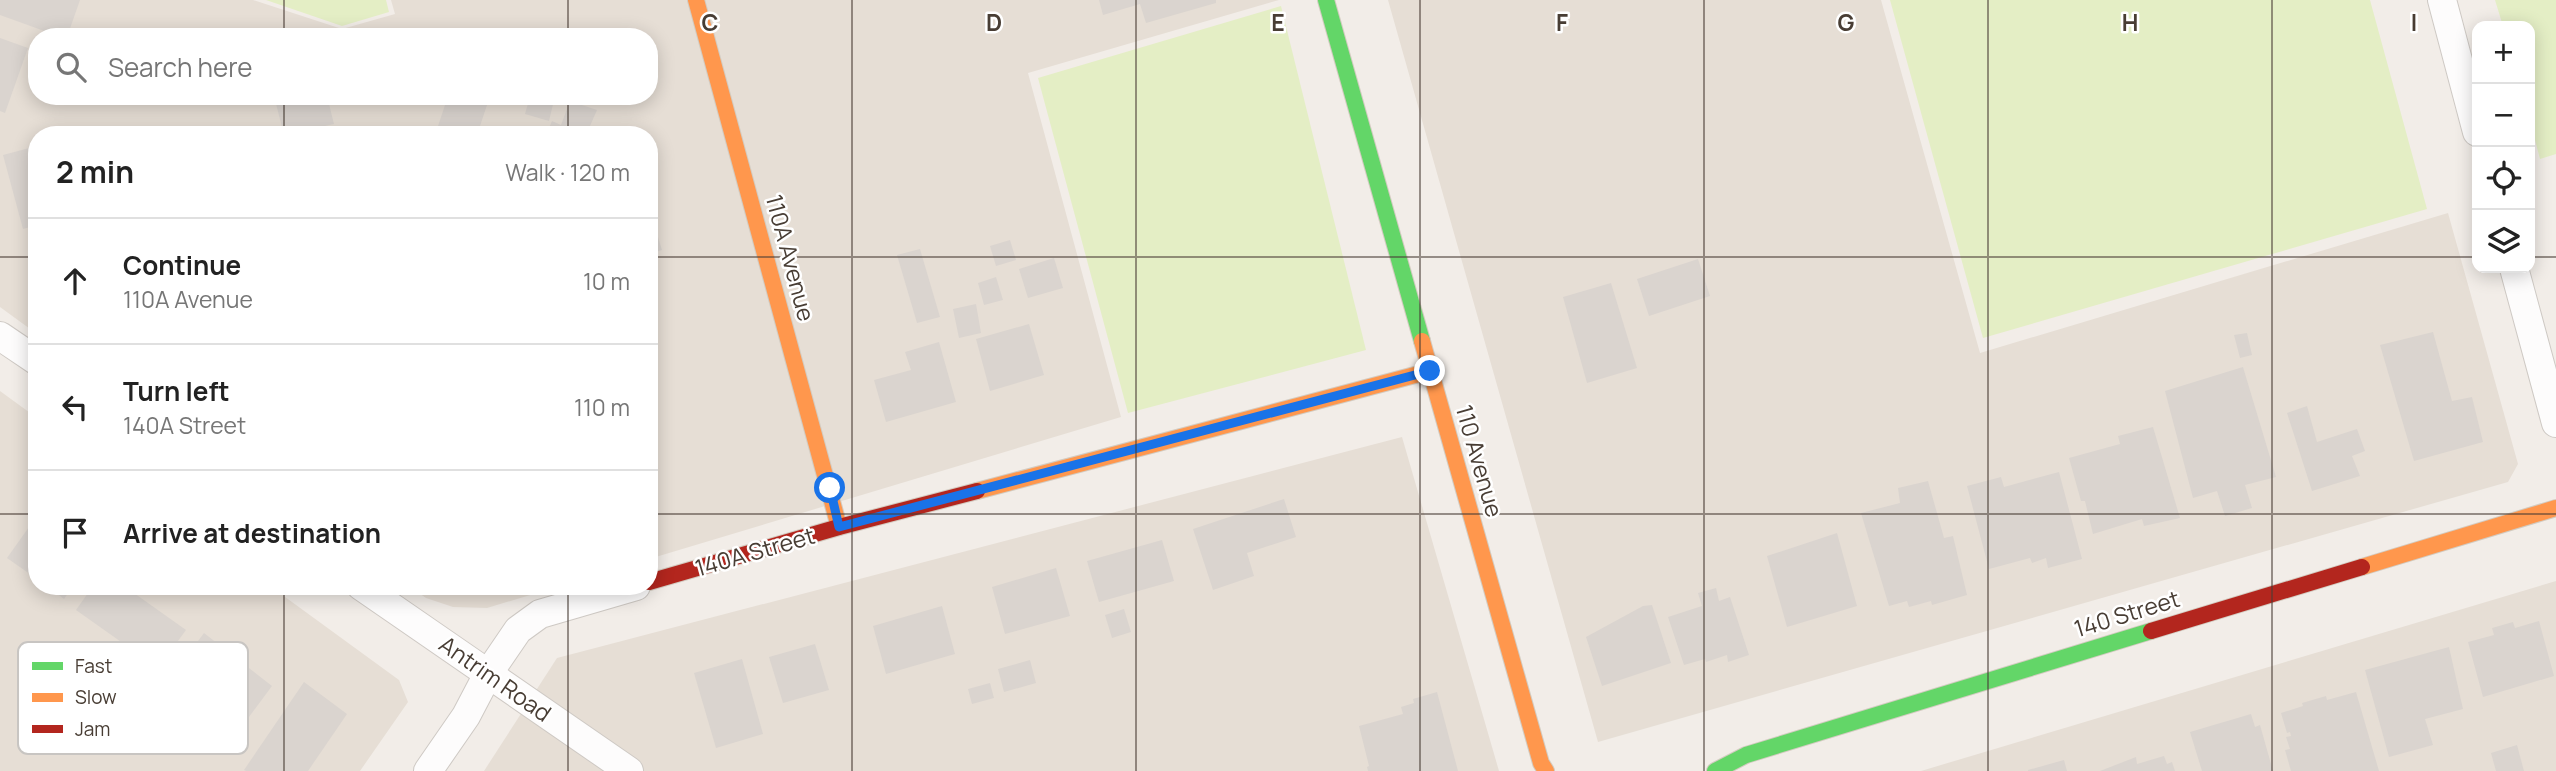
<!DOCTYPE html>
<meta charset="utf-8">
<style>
:root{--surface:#fff;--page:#f2f2f2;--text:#222;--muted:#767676;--line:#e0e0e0}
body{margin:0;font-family:Manrope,sans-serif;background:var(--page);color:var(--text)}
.controls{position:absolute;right:21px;top:21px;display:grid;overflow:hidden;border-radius:14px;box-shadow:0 4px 18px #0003}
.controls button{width:63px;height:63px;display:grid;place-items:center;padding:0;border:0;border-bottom:2px solid var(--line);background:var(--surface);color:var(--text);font:35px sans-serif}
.stop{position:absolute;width:21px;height:21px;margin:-16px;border:5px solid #1a73e8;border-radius:50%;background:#fff}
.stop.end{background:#1a73e8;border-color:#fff;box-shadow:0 2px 7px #0008}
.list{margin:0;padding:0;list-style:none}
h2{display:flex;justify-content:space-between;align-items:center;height:91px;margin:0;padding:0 28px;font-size:30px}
h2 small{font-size:23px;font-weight:400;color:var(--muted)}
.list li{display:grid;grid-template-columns:46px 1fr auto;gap:21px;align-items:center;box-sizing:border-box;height:126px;padding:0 28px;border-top:2px solid var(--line)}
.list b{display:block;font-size:26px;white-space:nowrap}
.list p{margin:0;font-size:23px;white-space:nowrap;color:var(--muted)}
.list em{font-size:23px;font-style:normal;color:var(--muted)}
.icon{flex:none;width:38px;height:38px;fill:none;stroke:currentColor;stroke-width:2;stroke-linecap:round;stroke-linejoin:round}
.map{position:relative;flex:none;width:2556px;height:771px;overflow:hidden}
.search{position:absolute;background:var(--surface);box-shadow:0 4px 18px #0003;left:28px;top:28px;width:630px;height:77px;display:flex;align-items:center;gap:18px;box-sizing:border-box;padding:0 24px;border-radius:28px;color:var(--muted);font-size:26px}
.panel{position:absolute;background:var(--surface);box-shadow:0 4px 18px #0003;left:28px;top:126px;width:630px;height:469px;border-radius:28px}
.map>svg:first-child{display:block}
.residential{fill:#e6ded5;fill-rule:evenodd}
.green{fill:#e4eec5}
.building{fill:#dad4cf}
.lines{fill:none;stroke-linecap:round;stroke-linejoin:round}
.street-casing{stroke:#cec9c4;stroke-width:30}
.fast-casing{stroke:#d3cbc0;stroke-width:18}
.slow-casing{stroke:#d3cbc0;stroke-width:18}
.jam-casing{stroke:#d3cbc0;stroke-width:18}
.street{stroke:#fdfcfc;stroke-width:28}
.fast{stroke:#63d668;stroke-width:16}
.slow{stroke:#ff974d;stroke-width:16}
.jam{stroke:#b3261e;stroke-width:16}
.route{stroke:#1a73e8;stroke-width:9}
.grid{fill:none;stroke:#483d34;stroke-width:2;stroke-opacity:0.55}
.labels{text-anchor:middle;stroke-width:5;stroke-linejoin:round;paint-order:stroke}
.street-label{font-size:23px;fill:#483d34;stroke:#fff}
.key{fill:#fff;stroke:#c8c5c2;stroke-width:2}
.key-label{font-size:19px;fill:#483d34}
.grid-label{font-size:23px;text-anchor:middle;font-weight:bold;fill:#483d34;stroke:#fff;stroke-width:5;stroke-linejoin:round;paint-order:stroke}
</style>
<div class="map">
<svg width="2556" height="771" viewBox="0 0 2556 771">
<rect width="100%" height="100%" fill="#f2ede8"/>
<!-- residential -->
<g class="residential">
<path d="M0 0H253L342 29 395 14 391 0H1279L1028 73 1121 417 649 559V135H37V334L0 307ZM37 37H649V96H37Z"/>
<path d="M1388 0H1881L1980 353 2448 213 2518 464 2508 482 1598 742Z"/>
<path d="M0 391 37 418V586H270L399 680 408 702 360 771H0Z"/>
<path d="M1402 437 1499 771H484L557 658Z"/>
<path d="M2556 581V771H1921Z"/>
<path d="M409 586H560L487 608 453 607 426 598Z"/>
</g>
<!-- green -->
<g class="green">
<path d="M266 0H386L389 12 342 26Z"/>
<path d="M1890 0H2370L2427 209 1983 338Z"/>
<path d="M2495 0H2556V154L2540 159 2530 121V26H2503Z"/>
<path d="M1281 6 1366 350 1128 413 1038 78Z"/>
</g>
<!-- building -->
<g class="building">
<path d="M0 0H80L67 37H61L0 15Z"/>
<path d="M1099 0H1216V3L1146 23 1140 4 1103 15Z"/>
<path d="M0 38 28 48 5 113 0 111Z"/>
<path d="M274 96H327L334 124 284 135Z"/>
<path d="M448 96H490L479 129 496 135H435Z"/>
<path d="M530 96H555L549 121 525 114Z"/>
<path d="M570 101 597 110 586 135 577 131 575 135H546L552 121 561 125Z"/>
<path d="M37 146V225L23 229 3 155Z"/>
<path d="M649 208 662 250 649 254Z"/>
<path d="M1010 240 1016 260 996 266 990 246Z"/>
<path d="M920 249 940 317 917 323 897 255Z"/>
<path d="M1054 258 1063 288 1028 298 1019 269Z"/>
<path d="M1698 259 1710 296 1649 316 1637 279Z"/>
<path d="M996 277 1003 300 984 305 978 283Z"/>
<path d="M1611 283 1637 368 1587 383 1563 297Z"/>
<path d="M976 304 981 333 959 338 953 309Z"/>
<path d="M1029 324 1044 375 990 391 976 339Z"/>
<path d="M2433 332 2452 401 2472 397 2483 442 2414 461 2380 345Z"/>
<path d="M2247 333 2252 355 2240 358 2234 335Z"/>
<path d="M939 342 956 402 886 422 874 380 911 370 905 352Z"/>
<path d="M2243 367 2276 477 2245 485 2252 508 2225 516 2217 491 2193 498 2165 391Z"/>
<path d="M2307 406 2317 442 2357 429 2365 451 2352 456 2360 476 2312 491 2287 413Z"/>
<path d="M2153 427 2180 518 2144 526 2142 519 2093 534 2085 501H2081L2069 458 2120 444 2118 436Z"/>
<path d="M2059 472 2082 559 2048 568 2046 558 2032 563 2030 558 1989 569 1967 486 2001 477 2004 487Z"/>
<path d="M1928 481 1944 538 1953 536 1967 595 1932 605 1931 601 1909 607 1907 601 1889 606 1861 513 1900 503 1898 488Z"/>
<path d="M1284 499 1296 537 1247 553 1254 576 1213 590 1193 529Z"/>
<path d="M34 520 37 522V579L7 558Z"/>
<path d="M1837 533 1857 606 1787 627 1767 556Z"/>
<path d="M1162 540 1174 581 1099 602 1087 561Z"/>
<path d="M1056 568 1070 616 1005 634 992 587Z"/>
<path d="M47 586H73L64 599Z"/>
<path d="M93 586H124L186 630 158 668 76 610Z"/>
<path d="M1716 588 1719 601 1730 597 1749 655 1728 662 1727 655 1706 662 1705 659 1684 665 1668 617 1702 606 1698 593Z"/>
<path d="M1652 605 1671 663 1602 686 1586 637 1643 606Z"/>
<path d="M942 606 955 654 886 674 873 626Z"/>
<path d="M1124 609 1131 632 1112 638 1105 615Z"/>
<path d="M2539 621 2554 676 2483 697 2468 642 2494 635 2492 628 2513 622 2515 628Z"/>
<path d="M204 633 272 686 243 725 174 673Z"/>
<path d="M815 644 829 690 783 703 769 657Z"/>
<path d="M2449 647 2463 709 2425 719 2433 745 2389 757 2365 670Z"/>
<path d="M742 659 763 734 716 748 694 673Z"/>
<path d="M1030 660 1036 683 1004 692 998 669Z"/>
<path d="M304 682 347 714 308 771H246L244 770Z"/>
<path d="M990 683 994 698 972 704 968 689Z"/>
<path d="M1437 692 1458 771H1368L1367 767 1369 766 1359 726 1403 714 1401 707 1414 703 1413 699Z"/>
<path d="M2356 692 2379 771H2291L2285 750 2290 749 2286 737 2291 736 2290 732 2287 733 2281 713 2303 706 2302 703 2326 696 2327 700Z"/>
<path d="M2251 714 2255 727 2260 725 2273 771H2202L2190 732Z"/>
<path d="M2517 745 2524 771H2496L2491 753Z"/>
<path d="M2164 756 2167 764 2172 762 2175 771H2100L2136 757 2137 764Z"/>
<path d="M2064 760 2067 771H2028V770Z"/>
</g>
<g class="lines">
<!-- street casing -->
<g class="street-casing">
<g id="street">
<path d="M2442 0 2477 132"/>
<path d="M2514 268 2556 423"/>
<path d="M0 336 37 361"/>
<path d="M361 586 629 771"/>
<path d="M428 771 466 716 488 674 518 630 540 614 636 586"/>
</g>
</g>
<!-- fast casing -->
<g class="fast-casing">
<g id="fast">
<path d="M1326 0 1422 341"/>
<path d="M1715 771 1746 755 2151 631"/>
</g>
</g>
<!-- slow casing -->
<g class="slow-casing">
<g id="slow">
<path d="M696 0 839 527"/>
<path d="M1422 341 1541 763 1546 771"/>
<path d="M977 491 1430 371"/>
<path d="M2362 567 2556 508"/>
</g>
</g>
<!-- jam casing -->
<g class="jam-casing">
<g id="jam">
<path d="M649 582 839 527 977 491"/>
<path d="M2151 631 2362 567"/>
</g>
</g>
<!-- street -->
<use href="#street" class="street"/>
<!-- fast -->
<use href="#fast" class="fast"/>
<!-- slow -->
<use href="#slow" class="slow"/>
<!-- jam -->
<use href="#jam" class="jam"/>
</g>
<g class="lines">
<!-- route -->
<path class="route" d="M830 488 839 527 1430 371"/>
</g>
<!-- grid -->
<path class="grid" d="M284 0V37M568 0V37M852 0V771M1136 0V771M1420 0V771M1704 0V771M1988 0V771M2272 0V771M284 96V135M568 96V135M0 257H37M649 257H2477M2530 257H2556M0 514H37M649 514H2556M284 586V771M568 586V771"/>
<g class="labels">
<!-- street labels -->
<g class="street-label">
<text transform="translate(790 258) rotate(75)" y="8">110A Avenue</text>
<text transform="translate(1479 461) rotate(74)" y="8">110 Avenue</text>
<text transform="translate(755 552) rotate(-16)" y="8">140A Street</text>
<text transform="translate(2127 614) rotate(-17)" y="8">140 Street</text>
<text transform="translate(495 679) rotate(35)" y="8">Antrim Road</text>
</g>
</g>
<!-- legend -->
<rect x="18" y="642" width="230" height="112" rx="10" class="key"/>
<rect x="32" y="662" width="31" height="8" fill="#63d668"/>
<rect x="32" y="693" width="31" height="9" fill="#ff974d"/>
<rect x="32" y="725" width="31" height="8" fill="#b3261e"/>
<g class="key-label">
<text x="75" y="673">Fast</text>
<text x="75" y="704">Slow</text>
<text x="75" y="736">Jam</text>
</g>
<g class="grid-label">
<text x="710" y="31">C</text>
<text x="994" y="31">D</text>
<text x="1278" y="31">E</text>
<text x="1562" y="31">F</text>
<text x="1846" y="31">G</text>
<text x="2130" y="31">H</text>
<text x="2414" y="31">I</text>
</g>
</svg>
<div class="controls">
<button>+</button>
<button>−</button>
<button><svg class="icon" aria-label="locate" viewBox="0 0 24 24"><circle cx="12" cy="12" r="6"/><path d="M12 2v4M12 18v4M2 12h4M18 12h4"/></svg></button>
<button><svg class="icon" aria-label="layers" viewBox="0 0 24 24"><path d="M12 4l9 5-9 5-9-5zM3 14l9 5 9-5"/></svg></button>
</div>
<div class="stop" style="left:830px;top:488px"></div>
<div class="stop end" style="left:1430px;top:371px"></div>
<div class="search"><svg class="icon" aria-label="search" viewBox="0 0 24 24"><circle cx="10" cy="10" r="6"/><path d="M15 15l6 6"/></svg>Search here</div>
<section class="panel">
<h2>2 min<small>Walk · 120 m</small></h2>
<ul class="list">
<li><svg class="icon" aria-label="ahead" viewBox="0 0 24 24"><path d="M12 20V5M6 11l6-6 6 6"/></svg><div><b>Continue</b><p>110A Avenue</p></div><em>10 m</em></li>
<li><svg class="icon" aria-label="left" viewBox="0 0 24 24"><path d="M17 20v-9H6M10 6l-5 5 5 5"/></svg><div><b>Turn left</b><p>140A Street</p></div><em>110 m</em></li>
<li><svg class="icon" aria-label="arrive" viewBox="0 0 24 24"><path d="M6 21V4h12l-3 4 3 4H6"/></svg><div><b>Arrive at destination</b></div></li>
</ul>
</section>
</div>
